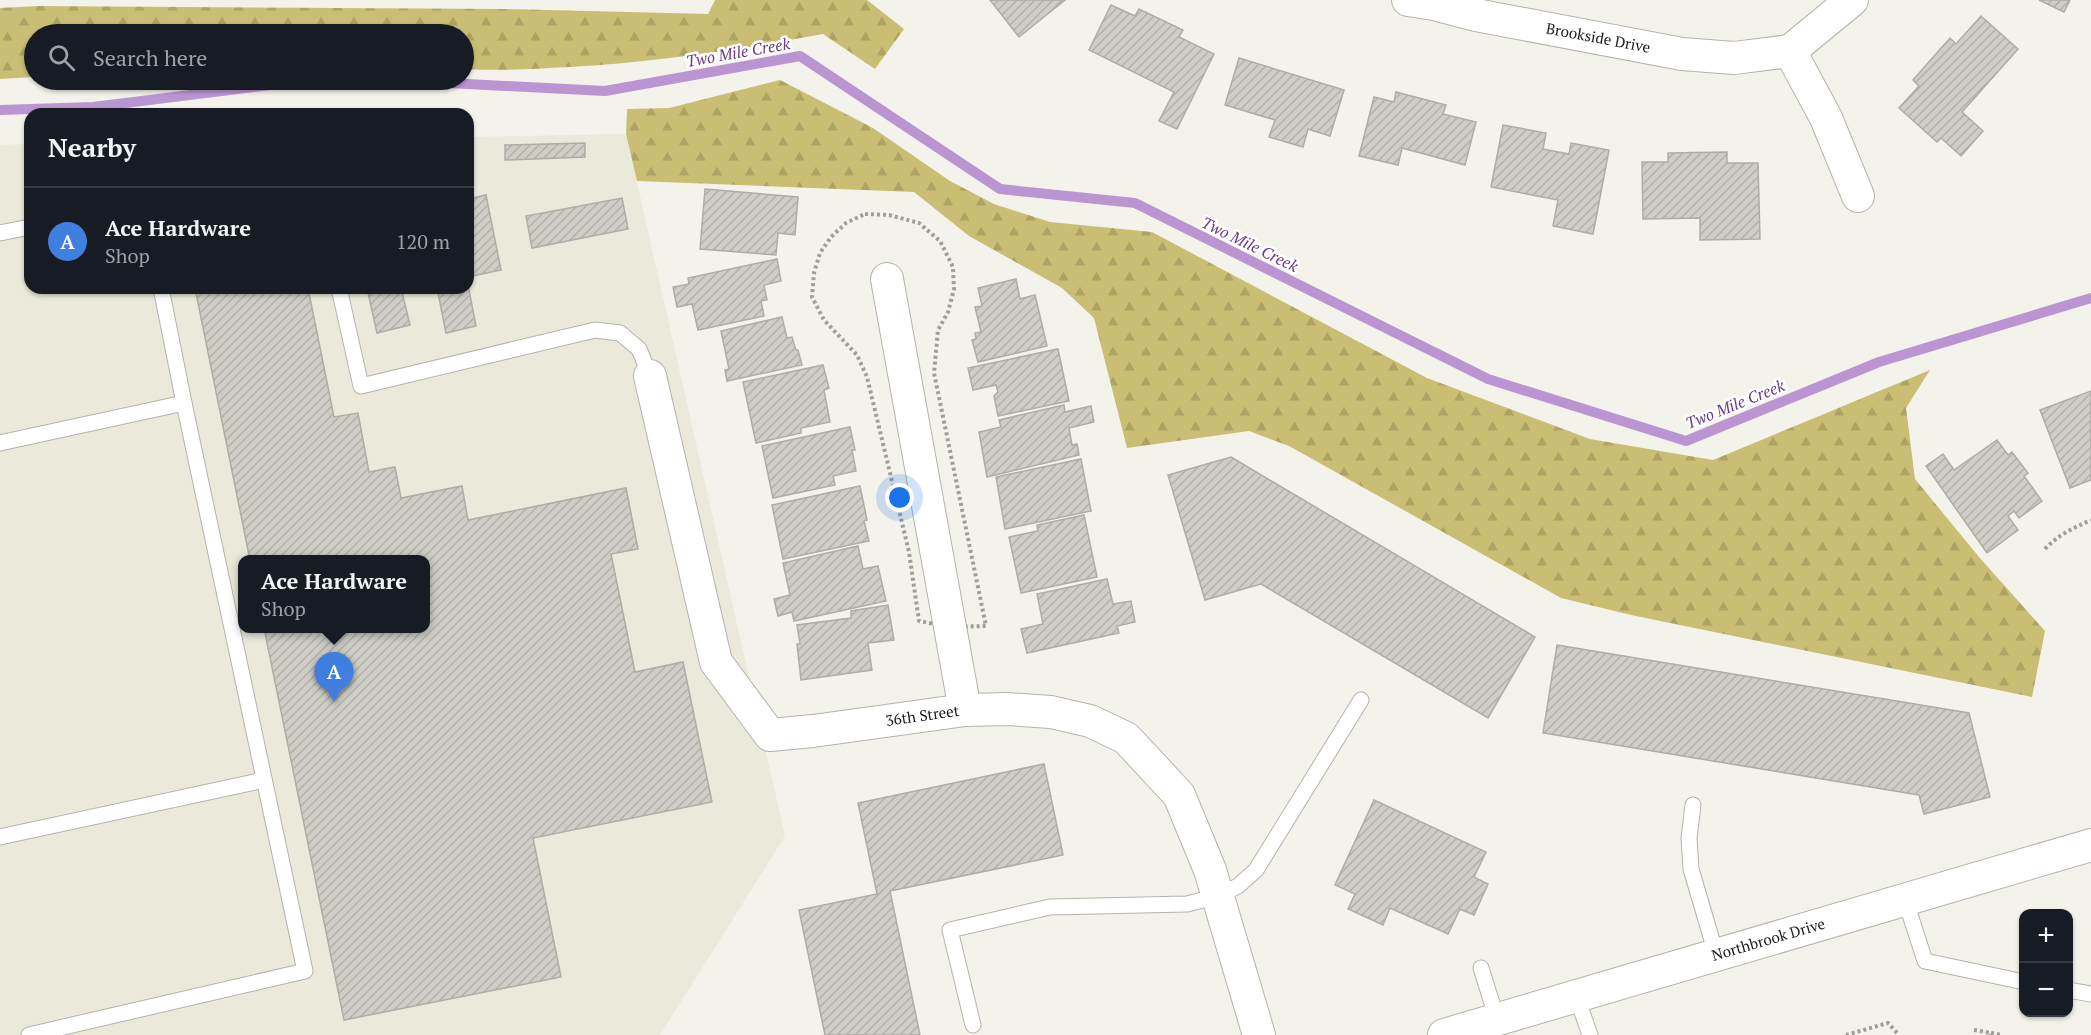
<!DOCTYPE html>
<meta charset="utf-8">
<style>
:root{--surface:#171b24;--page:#20242c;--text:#f1f3f6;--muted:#9ea1a6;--line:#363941;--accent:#d93025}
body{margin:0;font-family:"PT Serif",serif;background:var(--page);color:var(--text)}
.controls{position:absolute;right:18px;bottom:18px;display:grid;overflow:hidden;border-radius:12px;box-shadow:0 2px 4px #0004}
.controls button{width:54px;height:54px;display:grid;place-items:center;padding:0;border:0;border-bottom:2px solid var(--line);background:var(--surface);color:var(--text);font:30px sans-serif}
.you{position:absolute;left:900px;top:498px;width:21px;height:21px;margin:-15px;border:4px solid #fff;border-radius:50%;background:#1a73e8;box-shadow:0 0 0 9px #1a73e833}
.badge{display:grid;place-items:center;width:39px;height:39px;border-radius:50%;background:var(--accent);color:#fff;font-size:20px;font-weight:700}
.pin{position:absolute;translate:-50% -50px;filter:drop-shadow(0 2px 3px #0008)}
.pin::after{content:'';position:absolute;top:32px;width:21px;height:18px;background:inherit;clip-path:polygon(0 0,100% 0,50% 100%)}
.popup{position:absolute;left:238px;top:555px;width:192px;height:78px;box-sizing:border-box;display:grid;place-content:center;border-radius:12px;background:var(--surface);filter:drop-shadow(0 2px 4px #0005);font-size:20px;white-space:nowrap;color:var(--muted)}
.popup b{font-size:22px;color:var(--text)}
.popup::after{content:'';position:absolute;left:50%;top:100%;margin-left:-12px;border:12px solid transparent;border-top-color:var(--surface)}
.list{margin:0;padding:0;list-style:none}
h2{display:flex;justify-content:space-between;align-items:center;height:78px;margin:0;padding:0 24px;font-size:26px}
h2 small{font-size:20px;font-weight:400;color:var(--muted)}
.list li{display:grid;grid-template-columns:39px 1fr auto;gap:18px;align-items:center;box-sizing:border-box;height:108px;padding:0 24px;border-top:2px solid var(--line)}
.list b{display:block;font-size:22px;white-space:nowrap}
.list p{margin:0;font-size:20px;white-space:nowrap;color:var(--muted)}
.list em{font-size:20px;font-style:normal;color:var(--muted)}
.icon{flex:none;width:33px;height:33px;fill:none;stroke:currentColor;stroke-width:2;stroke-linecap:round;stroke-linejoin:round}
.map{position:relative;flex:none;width:2091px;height:1035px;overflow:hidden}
.search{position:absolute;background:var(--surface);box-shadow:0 2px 4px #0004;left:24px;top:24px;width:450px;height:66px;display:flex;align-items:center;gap:15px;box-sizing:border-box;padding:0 21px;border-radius:33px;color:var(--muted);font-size:22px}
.panel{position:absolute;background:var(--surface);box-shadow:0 2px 4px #0004;left:24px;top:108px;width:450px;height:186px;border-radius:18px}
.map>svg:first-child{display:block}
.built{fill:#ebe9da;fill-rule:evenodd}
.forest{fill:url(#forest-firs)}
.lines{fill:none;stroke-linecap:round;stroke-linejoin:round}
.stream{stroke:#bb95d2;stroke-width:10}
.building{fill:url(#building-hatch);stroke:#aeada5;stroke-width:1.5}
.service-casing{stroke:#b4b3ac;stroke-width:17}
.minor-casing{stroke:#b4b3ac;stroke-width:34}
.path{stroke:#9f9e98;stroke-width:4;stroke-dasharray:3 3;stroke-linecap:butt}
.service{stroke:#fff;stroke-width:15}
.minor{stroke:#fff;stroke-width:32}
.labels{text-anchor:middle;stroke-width:5;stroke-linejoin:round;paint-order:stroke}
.street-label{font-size:15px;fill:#1c1b18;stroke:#fff}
.water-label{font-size:16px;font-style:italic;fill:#6c3c86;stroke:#fff}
</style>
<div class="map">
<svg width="2091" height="1035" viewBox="0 0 2091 1035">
<defs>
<pattern id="forest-firs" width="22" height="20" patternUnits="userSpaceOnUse" patternTransform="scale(1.5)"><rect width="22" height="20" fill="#cabe74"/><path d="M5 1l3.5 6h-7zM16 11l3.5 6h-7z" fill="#ada364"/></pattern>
<pattern id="building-hatch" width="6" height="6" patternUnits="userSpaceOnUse" patternTransform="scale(1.5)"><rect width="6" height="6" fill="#cfcec6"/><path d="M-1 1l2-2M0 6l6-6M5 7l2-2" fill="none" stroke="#b1b0a9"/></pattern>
</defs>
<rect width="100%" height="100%" fill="#f4f3eb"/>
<!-- built -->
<path class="built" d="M626 134 785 836 660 1035H0V145L30 144V288H468V137ZM242 560H425V628H242Z"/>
<!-- forest -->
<g class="forest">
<path d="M715 0H867L904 29 875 69 823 34C738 50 656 62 569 67 533 69 499 71 464 69V34H34V77L0 79V8L38 6 503 9 708 14Z"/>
<path d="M780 80 873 128 950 181 994 204 1050 222 1152 232 1427 378 1590 439 1713 460 1930 370 1906 408 1915 479 1979 557 2045 631 2032 697 1631 615 1561 598 1289 446 1249 431 1127 448 1094 318 1062 288 969 236 914 192 637 181 626 134 627 109 669 108Z"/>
</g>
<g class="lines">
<!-- stream -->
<g class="stream">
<path d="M390 80 605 91 800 56 1000 189 1135 203 1488 379 1686 441 1879 362 2091 298"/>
<path d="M0 110 93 107 310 80"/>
</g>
</g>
<!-- building -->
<g class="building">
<path d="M990 0H1065L1019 37Z"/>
<path d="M2039 0H2070L2064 12Z"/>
<path d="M1111 5 1135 16 1139 9 1183 30 1179 37 1214 54 1177 129 1159 121 1174 92 1089 50Z"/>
<path d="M1981 16 2018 49 1962 112 1983 131 1961 156 1941 138 1937 142 1899 108 1919 86 1913 80 1950 38 1956 44Z"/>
<path d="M1239 58 1344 90 1330 136 1308 129 1303 147 1269 137 1275 120 1225 105Z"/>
<path d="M1396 92 1446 105 1443 114 1476 122 1465 165 1402 148 1398 165 1359 156 1374 97 1394 102Z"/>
<path d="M1503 125 1546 133 1543 149 1569 154 1571 143 1609 150 1593 234 1553 226 1558 200 1491 187Z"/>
<path d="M585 143V157L505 160V145Z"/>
<path d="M1727 152V163H1758L1760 239 1700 240V218L1643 219 1642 162H1668V153Z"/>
<path d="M705 189 798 197 795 235 778 233 776 255 700 249Z"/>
<path d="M486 195 501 270 468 277V199Z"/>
<path d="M622 198 628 229 532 248 526 216Z"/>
<path d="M777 259 781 281 764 285 767 300 761 301 764 316 698 330 692 304 677 307 673 287 689 284 688 278Z"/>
<path d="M1016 279 1020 299 1035 295 1047 346 978 362 972 340 976 339 975 333 981 332 975 307 982 306 978 288Z"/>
<path d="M468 285 476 326 446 333 437 288H468Z"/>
<path d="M195 288H308L334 417 358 413 369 472 395 467 401 498 462 486 468 520 626 488 638 549 611 554 635 672 683 662 712 802 533 838 561 977 344 1020 264 628H425V560H250Z"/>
<path d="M367 288H401L410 325 377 333Z"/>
<path d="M782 317 787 338 792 337 796 350H798L802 365 727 381 725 370 729 369 721 331Z"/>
<path d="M1058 349 1069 401 998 416 994 396 998 392 996 385 973 390 968 368Z"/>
<path d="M823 365 829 388 824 390 830 422 801 428V433L756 443 743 382Z"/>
<path d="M2091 391V480L2070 488 2040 410Z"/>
<path d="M1064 405 1065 412 1091 406 1094 422 1069 428 1072 445 1077 444 1079 455 987 477 979 432 1001 427 999 420Z"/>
<path d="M850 427 855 450H852L856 471 833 476 835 485 773 498 762 446Z"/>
<path d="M1997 440 2008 455 2012 452 2028 473 2024 476 2042 501 2019 518 2014 511 2008 516 2018 530 1987 553 1926 466 1943 454 1954 470Z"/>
<path d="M1231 457 1535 637 1488 718 1261 584 1205 600 1168 475Z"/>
<path d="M1081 459 1091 511 1005 529 996 477Z"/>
<path d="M860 486 867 520 864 521 869 541 783 559 772 505Z"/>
<path d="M1084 515 1097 577 1021 593 1009 537 1038 531 1037 525Z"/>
<path d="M858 546 863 569 878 566 886 601 794 621 792 612 778 616 774 599 790 595 783 563Z"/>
<path d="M1107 579 1113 604 1131 601 1135 622 1117 626 1119 633 1027 653 1021 629 1043 624 1037 594Z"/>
<path d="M888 605 894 640 868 643 872 670 801 680 797 644H800L797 625 851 618V611Z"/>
<path d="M1557 645 1969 713 1990 797 1924 814 1919 795 1543 733Z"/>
<path d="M1044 764 1063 855 890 891 920 1035H825L799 910 877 894 858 803Z"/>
<path d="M1374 800 1486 852 1474 877 1488 884 1474 915 1460 909 1448 934 1390 908 1383 925 1348 909 1355 894 1335 885Z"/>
</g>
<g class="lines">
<!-- service casing -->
<g class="service-casing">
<g id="service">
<path d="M0 233 30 227"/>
<path d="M161 288 184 403"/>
<path d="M339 288 361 386 595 330 620 333 639 349 650 376"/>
<path d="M0 443 184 403 305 971 29 1035"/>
<path d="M1693 805 1689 838 1691 869 1716 954"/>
<path d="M0 837 264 780"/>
<path d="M1905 899 1925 961 2024 982"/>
<path d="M1481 968 1497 1019"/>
<path d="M2068 990 2091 994"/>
<path d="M1576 995 1590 1035"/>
<path d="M973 1025 950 930 1050 907 1187 904 1218 896 1238 886 1256 870 1361 700"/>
</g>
</g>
<!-- minor casing -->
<g class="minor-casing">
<g id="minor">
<path id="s1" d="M1408 0 1434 4 1476 15 1682 54 1734 58 1790 51"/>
<path d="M1790 51 1826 118 1858 196"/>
<path d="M1790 51 1852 0"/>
<path d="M887 279 965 710"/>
<path id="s2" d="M650 376 716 662 770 735 813 731 965 710 1007 709 1051 712 1090 721 1126 738 1179 795 1210 870 1259 1035"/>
<path id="s3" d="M1444 1035 2091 845"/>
</g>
</g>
<!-- path -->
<g class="path">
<path d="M865 214 889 215 919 223 940 241 953 267 954 289 948 312 938 330 934 373 986 626 950 627 919 621 909 552 867 377 857 355 824 320 812 297 814 273 820 253 831 237 846 223Z"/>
<path d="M2045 549C2058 535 2073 528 2091 520"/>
<path d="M1974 1030 1991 1033V1035"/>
<path d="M1991 1033 2002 1035"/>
<path d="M1846 1035 1888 1023 1899 1035"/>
</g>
<!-- service -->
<use href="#service" class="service"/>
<!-- minor -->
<use href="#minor" class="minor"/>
</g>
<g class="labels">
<!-- street labels -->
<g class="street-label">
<text dy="5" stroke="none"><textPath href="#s1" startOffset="194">Brookside Drive</textPath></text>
<text dy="5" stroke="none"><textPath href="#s2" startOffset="538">36th Street</textPath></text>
<text dy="5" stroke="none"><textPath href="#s3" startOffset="338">Northbrook Drive</textPath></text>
</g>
<!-- water labels -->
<g class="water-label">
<text transform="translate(738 52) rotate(-10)" y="6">Two Mile Creek</text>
<text transform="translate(1250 244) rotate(26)" y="6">Two Mile Creek</text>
<text transform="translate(1735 404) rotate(-22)" y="6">Two Mile Creek</text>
</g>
</g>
</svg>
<div class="controls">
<button>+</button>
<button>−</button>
</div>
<div class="you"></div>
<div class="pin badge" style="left:334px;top:702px;background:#3f7fe0">A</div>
<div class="popup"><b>Ace Hardware</b>Shop</div>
<div class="search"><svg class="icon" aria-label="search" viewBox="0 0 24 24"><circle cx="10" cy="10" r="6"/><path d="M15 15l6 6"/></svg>Search here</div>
<section class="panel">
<h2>Nearby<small></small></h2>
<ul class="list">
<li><span class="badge" style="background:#3f7fe0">A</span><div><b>Ace Hardware</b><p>Shop</p></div><em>120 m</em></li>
</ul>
</section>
</div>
